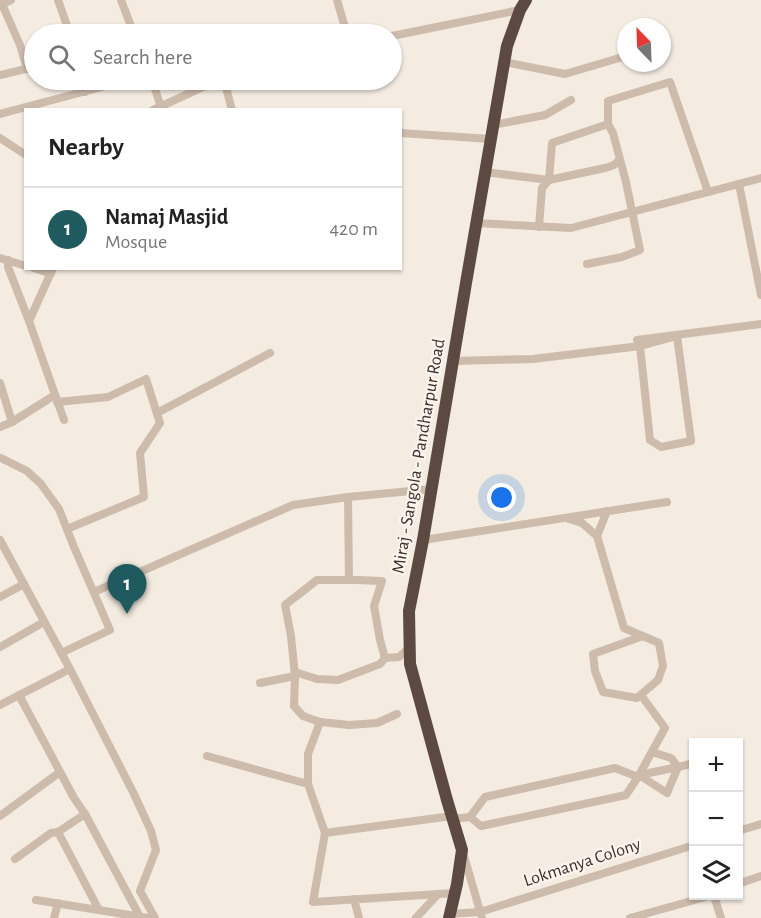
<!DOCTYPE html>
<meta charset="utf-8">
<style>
:root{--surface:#fff;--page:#f2f2f2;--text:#222;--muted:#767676;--line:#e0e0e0;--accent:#1f5a5e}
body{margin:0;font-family:"Alegreya Sans",sans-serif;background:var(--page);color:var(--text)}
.controls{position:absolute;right:18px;bottom:18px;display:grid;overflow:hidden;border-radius:0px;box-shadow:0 2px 4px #0004}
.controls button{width:54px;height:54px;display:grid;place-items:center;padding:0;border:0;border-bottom:2px solid var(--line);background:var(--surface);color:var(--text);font:30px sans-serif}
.compass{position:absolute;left:617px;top:18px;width:54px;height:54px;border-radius:50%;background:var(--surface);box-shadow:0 2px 4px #0004;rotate:337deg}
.you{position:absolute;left:502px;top:498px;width:21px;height:21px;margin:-15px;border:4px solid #fff;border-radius:50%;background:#1a73e8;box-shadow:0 0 0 9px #1a73e833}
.badge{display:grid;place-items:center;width:39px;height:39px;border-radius:50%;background:var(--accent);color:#fff;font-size:20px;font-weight:700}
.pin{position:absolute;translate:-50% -50px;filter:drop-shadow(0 2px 3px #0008)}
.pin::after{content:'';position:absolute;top:32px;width:21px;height:18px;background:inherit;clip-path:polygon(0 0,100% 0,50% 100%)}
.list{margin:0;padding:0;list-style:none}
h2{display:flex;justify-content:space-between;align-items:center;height:78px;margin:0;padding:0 24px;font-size:26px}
h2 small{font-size:20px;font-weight:400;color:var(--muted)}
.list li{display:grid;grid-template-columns:39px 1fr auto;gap:18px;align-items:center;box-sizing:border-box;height:84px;padding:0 24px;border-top:2px solid var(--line)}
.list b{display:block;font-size:22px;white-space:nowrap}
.list p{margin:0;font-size:20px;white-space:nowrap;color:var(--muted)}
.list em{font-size:20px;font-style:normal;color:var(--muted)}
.icon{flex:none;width:33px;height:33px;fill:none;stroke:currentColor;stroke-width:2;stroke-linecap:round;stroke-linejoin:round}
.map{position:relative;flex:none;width:761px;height:918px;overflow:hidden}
.search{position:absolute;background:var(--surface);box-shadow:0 2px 4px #0004;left:24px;top:24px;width:378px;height:66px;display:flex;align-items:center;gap:15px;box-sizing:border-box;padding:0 21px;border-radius:33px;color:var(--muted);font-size:22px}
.panel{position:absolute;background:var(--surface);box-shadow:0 2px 4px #0004;left:24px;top:108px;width:378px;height:162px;border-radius:0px}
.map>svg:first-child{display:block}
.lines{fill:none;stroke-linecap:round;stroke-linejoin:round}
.minor{stroke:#cdbbac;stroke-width:8}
.highway{stroke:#5c4a42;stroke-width:12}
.labels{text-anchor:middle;stroke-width:4.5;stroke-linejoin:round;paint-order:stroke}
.street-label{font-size:18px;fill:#3b302b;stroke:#fbf5ee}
</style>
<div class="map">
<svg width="761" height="918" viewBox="0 0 761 918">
<rect width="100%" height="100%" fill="#f4ebe1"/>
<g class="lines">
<!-- minor -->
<g class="minor">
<path d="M58 0 70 34"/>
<path d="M121 0 134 34"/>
<path d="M337 0 347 34"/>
<path d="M2 4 20 45 27 69"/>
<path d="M0 5 11 0"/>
<path d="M392 36 520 10"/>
<path d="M504 62 565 74 626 56"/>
<path d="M0 75 34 67"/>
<path d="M82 80 85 92"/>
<path d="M152 80 162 110"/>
<path d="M224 80 232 110"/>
<path d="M153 110 218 80"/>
<path d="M0 114 109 85"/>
<path d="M608 124V101L670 82 708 192"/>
<path d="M493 125 545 115 571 100"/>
<path d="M400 133 491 139"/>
<path d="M0 138 26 155"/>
<path d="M485 172 549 180 552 143 608 124 613 133 626 182 640 250 622 257 587 264"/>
<path d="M739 184 761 295"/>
<path d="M476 223 571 228 761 178"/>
<path d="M539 227 542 188 549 180 605 168 614 165 619 160"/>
<path d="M0 258 26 266"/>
<path d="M8 260V267L29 321"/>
<path d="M34 268 51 274"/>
<path d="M53 268 29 321 64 420"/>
<path d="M677 336 640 346 637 340 761 324"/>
<path d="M453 361 533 359 640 346 650 440 661 447 691 441 677 336"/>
<path d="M0 383 12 422"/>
<path d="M57 402 108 397 146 379 160 423 140 453 144 497 67 529"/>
<path d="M157 413 270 353"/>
<path d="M0 427 12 422 55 395"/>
<path d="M0 458H1L27 471 41 484 59 509 74 547 110 630 61 653"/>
<path d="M348 497 349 580"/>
<path d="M569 519 582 523 597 536 607 511"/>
<path d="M597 536 624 628 659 643 663 666 658 680 637 698 603 692 595 671 593 654 643 636"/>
<path d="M0 540 70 669 134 794 151 831 156 850 140 891 155 918"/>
<path d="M423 540 667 502"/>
<path d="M94 592 293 505 348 497 432 489"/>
<path d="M0 597 24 584"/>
<path d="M0 647 44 622"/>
<path d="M385 658 380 640 374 606 382 581 357 580H317L285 605 291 636 295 676 294 706 303 716 320 722 349 725 377 723 397 714"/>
<path d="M295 672 317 679 338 680 380 664 385 658 399 657 409 648"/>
<path d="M260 683 295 676"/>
<path d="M0 705 70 669"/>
<path d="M320 722 308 754V784L325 833"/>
<path d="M207 756 308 784"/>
<path d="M639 775 667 793 678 767 671 758 652 752"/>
<path d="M639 775 678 767 694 763"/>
<path d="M85 814 140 917"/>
<path d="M0 816 60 772"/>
<path d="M452 816 325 833 313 902 455 893"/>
<path d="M470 817 485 797 615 768 638 777"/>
<path d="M452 819 470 817 481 826 626 795 638 777 665 728 641 695"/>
<path d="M738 831 761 824"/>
<path d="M58 832 99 910"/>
<path d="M464 856 482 918"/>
<path d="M15 859 51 833 58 832 85 814 74 798 19 695"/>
<path d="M738 884 761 876"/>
<path d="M714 896 721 918"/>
<path d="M354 899 359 918"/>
<path d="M36 900 148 918"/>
<path d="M450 914 480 912 694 845"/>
<path d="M54 918 58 903"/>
<path d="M416 918 438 894"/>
<path d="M630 918 709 896"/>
</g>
<!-- highway -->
<path class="highway" d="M449 918 457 884 462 850 447 800 410 664 409 611 423 540 466 283 507 46 520 10 526 0"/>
</g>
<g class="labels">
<!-- street labels -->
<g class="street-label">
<text transform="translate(418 456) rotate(-80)" y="6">Miraj - Sangola - Pandharpur Road</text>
<text transform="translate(582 862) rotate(-18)" y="6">Lokmanya Colony</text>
</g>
</g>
</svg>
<div class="controls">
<button>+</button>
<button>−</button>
<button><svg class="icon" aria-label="layers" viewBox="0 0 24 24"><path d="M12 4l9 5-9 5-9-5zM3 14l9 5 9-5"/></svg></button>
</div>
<svg class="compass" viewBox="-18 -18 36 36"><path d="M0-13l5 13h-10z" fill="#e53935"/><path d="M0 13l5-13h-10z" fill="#767676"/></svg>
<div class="you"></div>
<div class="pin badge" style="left:127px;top:614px">1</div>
<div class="search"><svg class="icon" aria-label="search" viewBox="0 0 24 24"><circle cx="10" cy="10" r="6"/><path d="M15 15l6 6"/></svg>Search here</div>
<section class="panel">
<h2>Nearby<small></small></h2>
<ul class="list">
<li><span class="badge">1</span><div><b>Namaj Masjid</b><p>Mosque</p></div><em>420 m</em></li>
</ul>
</section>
</div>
